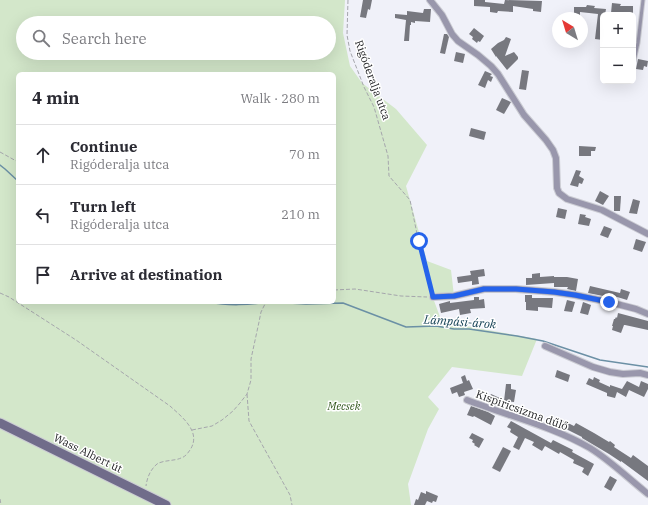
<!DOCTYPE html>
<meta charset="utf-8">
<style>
:root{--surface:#fff;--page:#f7f7f7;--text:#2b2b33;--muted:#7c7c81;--line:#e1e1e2}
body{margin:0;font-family:"IBM Plex Serif",serif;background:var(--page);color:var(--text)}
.controls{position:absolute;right:12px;top:12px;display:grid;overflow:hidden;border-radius:6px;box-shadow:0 4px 16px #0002}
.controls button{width:36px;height:36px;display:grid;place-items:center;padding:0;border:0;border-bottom:1px solid var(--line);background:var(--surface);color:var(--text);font:20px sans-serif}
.compass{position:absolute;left:552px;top:12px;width:36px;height:36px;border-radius:50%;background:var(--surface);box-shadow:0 4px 16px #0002;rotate:322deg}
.stop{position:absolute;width:12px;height:12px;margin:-9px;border:3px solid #2563eb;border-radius:50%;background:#fff}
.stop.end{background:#2563eb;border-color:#fff;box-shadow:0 1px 4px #0008}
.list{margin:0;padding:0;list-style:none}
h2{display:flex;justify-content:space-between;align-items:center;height:52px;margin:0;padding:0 16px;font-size:17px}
h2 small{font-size:13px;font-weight:400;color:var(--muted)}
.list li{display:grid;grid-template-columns:26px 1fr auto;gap:12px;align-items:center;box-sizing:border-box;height:60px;padding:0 16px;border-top:1px solid var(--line)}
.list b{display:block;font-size:15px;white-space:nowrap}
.list p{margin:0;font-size:13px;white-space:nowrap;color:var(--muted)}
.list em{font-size:13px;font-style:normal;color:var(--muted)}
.icon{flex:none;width:22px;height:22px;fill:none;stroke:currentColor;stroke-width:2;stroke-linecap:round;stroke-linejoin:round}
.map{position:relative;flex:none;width:648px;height:505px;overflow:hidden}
.search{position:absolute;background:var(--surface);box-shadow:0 4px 16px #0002;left:16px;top:16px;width:320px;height:44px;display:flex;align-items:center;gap:10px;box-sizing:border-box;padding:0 14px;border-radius:22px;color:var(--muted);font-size:15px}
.panel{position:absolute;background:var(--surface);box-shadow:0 4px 16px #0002;left:16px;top:72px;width:320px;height:232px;border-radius:6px}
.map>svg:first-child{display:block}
.green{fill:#d3e7ca;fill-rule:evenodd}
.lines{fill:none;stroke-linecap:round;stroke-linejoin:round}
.stream{stroke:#6b90a5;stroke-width:1.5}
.building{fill:#77787f}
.lane-casing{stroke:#cbccd3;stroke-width:5}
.street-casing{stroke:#cbccd3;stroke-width:8}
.secondary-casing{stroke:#cbccd3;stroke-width:11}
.path{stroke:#a5a6ac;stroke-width:1;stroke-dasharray:4 2;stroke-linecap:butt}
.lane{stroke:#9997ac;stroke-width:3}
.street{stroke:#9997ac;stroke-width:6}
.secondary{stroke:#706c8a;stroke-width:9}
.route{stroke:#2563eb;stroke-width:5}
.labels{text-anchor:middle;stroke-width:3;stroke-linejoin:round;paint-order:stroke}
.street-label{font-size:11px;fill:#222326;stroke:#fff}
.park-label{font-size:11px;font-style:italic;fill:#2f551a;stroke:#fff}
.water-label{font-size:12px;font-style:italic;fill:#144155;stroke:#fff}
</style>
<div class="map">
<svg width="648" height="505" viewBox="0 0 648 505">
<rect width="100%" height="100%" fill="#f0f1f9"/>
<!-- green -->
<path class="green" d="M0 0H345L343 33 350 66 362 83 396 109 427 145 406 186 427 261 451 270 454 296 433 298 443 325H460L537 339 522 376 452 367 428 397 439 409 428 429 408 484 411 505H0ZM23 23H329V53H23ZM18 74H334V302H18Z"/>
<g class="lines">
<!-- stream -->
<g class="stream">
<path d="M0 165 5 169 18 181"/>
<path d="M211 302C226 306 251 305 266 302"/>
<path d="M271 302 306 304 343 303 406 327 436 326 454 329H469L517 336 543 341 600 360 648 367"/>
</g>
</g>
<!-- building -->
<g class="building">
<path d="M363 0H372L370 10 368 9 366 18 360 17Z"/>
<path d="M474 0H485V2L504 4 505 0 542 1 541 12 533 11V9L513 6V12L498 11 497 13 490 12V7L474 6Z"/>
<path d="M612 3 621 4 620 6H633V14L625 15V14L611 13Z"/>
<path d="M587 5 595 6 594 8 606 9 605 15H603V40L595 39 598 14 580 12V16H574V7H586Z"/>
<path d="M424 9H431L430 22 415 21V23L411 22V25H410L409 41H404L406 20 395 18V14L407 15V11L423 13Z"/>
<path d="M474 28 484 36 480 42 478 41 477 43 472 39 473 37 469 34Z"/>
<path d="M444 34H447L449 37 445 54 440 53Z"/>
<path d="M506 37 511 39 505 56 514 52 518 57V59L507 70 496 56V57L491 49 498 43 504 40Z"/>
<path d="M456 52 465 54 463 63 454 61Z"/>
<path d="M638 59 648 61 647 67 644 66 643 70 636 69Z"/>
<path d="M522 70 529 71 526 90 519 89Z"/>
<path d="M485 71 492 74 490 76 493 77 491 82 488 80 485 88 478 85Z"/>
<path d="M502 98 511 102 504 114 496 110Z"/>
<path d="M471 128 486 132 484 140 469 136Z"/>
<path d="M579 146 596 147 595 151H591V156H579Z"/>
<path d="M576 170 581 171 579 176 584 179 582 184 579 183 578 187 570 185Z"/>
<path d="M600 191 609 196 603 205 595 201Z"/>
<path d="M614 196H621L620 211H614Z"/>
<path d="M633 199 640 201 637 214 629 213Z"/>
<path d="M558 208 567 210 565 219 556 217Z"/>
<path d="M580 214 586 215 585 217 591 219 589 226 578 224Z"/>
<path d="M604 226 612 229 608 238 600 235Z"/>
<path d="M636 239 646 242 642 252 633 249Z"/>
<path d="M484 269 485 276 478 277 479 284 472 285V281L458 283 457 277 471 275 470 271Z"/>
<path d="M540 273V277L554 276V277H567L578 279 576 291 567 289 568 287H554V283L526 285V278H532V274Z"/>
<path d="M590 286 620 293 621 289 630 292 627 300 614 296 613 298 588 293Z"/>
<path d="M525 295H532V298H553L552 308 538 307V311L526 310V302H525Z"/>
<path d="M474 297H479V300L484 299 485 308 470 309 471 313 460 315 459 309 441 313 439 304 450 301V303L474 300Z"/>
<path d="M567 300 575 302 572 312 564 311Z"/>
<path d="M583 302 591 305 588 315 580 313Z"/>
<path d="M618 313 648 321V330L625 325H624L621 333 612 330 613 326H612L614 319H615L616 317 617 318Z"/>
<path d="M557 370 570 375 568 382 555 377Z"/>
<path d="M465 375 467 381 469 380 473 389 464 392 465 395 459 397 457 392 452 394 450 388 463 383 461 377Z"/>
<path d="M594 377 600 380 599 382 610 387V385L622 389 627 381 639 387 641 381 648 384V389L644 397 629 390 626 397 617 392 615 398 607 396V393L586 384 589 378 593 380Z"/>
<path d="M506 384H511V389L516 390 514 402 504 401Z"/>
<path d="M491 394 502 399 499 407 487 402Z"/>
<path d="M471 406 488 412 495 416 491 425 474 416 473 417 467 415Z"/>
<path d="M562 420 574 426 576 423 594 433 609 442 610 441 615 445 614 447 631 458 633 455 648 466V481L621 461V462L609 454 582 438V437L566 429V430L559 427Z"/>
<path d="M511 421 551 443 553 440 573 450 572 452 594 464 588 476 582 472 584 468 573 463 574 460 560 452 559 454 545 446 542 451 532 445 534 442 525 438 519 450 513 447 518 437 510 432 511 429 507 427Z"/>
<path d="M472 433 484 439 479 448 474 445 475 444 472 442 473 440 469 438Z"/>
<path d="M503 447 511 451 500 472 492 468Z"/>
<path d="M610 476 617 480 611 491 604 487Z"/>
<path d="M426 491 438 496 436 502 433 501 432 503 427 501 425 505H414L416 499 418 500 421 492 426 494Z"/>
</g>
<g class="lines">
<!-- lane casing -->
<g class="lane-casing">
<path id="lane" d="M634 61 638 43 643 0"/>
</g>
<!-- street casing -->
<g class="street-casing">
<g id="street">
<path d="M430 0 442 15 452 34 458 41 478 55 491 66 498 74 524 115 546 140 553 150 556 158 557 188 559 193 567 199 602 210 648 234"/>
<path d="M433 297 454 296 484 289H516L554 292 575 295 609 302 636 309 648 314"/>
<path d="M545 346 593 367 610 372 623 374 640 373 648 375"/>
<path d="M467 400C508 416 552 426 590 448 611 461 629 479 648 494"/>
</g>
</g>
<!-- secondary casing -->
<g class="secondary-casing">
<path id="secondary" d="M0 423 166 505"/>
</g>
<!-- path -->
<g class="path">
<path d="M348 0 347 35 350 51 364 87 374 107 388 156 389 176 410 200 421 253 432 291"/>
<path d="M0 152 18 162"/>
<path d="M334 290 355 289 401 296 427 297"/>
<path d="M0 293 9 297 76 340 170 406C182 417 202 432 190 450 188 453 185 457 181 458 175 461 163 460 157 464 150 470 147 478 146 486"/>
<path d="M247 394 249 421 290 495 292 505"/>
<path d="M192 430 212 426 222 420 233 411 240 403 247 394 251 380V359L259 322 261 312 266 302"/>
<path d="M0 499 1 505"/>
</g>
<!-- lane -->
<use href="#lane" class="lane"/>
<!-- street -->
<use href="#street" class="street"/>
<!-- secondary -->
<use href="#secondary" class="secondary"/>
</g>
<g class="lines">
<!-- route -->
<path class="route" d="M419 241 433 297 454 296 484 289H516L554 292 575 295 609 302"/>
</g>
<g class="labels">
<!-- street labels -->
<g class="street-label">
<text transform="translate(373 80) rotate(70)" y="4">Rigóderalja utca</text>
<text transform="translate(522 410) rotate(20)" y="4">Kispiricsizma dűlő</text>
<text transform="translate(88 453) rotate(26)" y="4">Wass Albert út</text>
</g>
<!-- park labels -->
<g class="park-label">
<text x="344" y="410">Mecsek</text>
</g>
<!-- water labels -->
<g class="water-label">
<text transform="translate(460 322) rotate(4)" y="4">Lámpási-árok</text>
</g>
</g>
</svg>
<div class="controls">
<button>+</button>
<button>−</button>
</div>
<svg class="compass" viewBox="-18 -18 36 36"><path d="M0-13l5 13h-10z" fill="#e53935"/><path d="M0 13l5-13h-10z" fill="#7c7c81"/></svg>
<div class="stop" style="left:419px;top:241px"></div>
<div class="stop end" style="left:609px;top:302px"></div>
<div class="search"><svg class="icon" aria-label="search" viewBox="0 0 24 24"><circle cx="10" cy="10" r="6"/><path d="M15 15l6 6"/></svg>Search here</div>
<section class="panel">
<h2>4 min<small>Walk · 280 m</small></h2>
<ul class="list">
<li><svg class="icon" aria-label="ahead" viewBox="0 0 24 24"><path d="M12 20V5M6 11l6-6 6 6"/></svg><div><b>Continue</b><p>Rigóderalja utca</p></div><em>70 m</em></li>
<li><svg class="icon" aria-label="left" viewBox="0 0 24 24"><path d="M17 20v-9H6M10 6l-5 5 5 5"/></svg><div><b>Turn left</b><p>Rigóderalja utca</p></div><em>210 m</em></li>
<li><svg class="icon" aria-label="arrive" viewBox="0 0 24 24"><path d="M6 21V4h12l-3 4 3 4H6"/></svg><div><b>Arrive at destination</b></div></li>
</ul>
</section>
</div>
